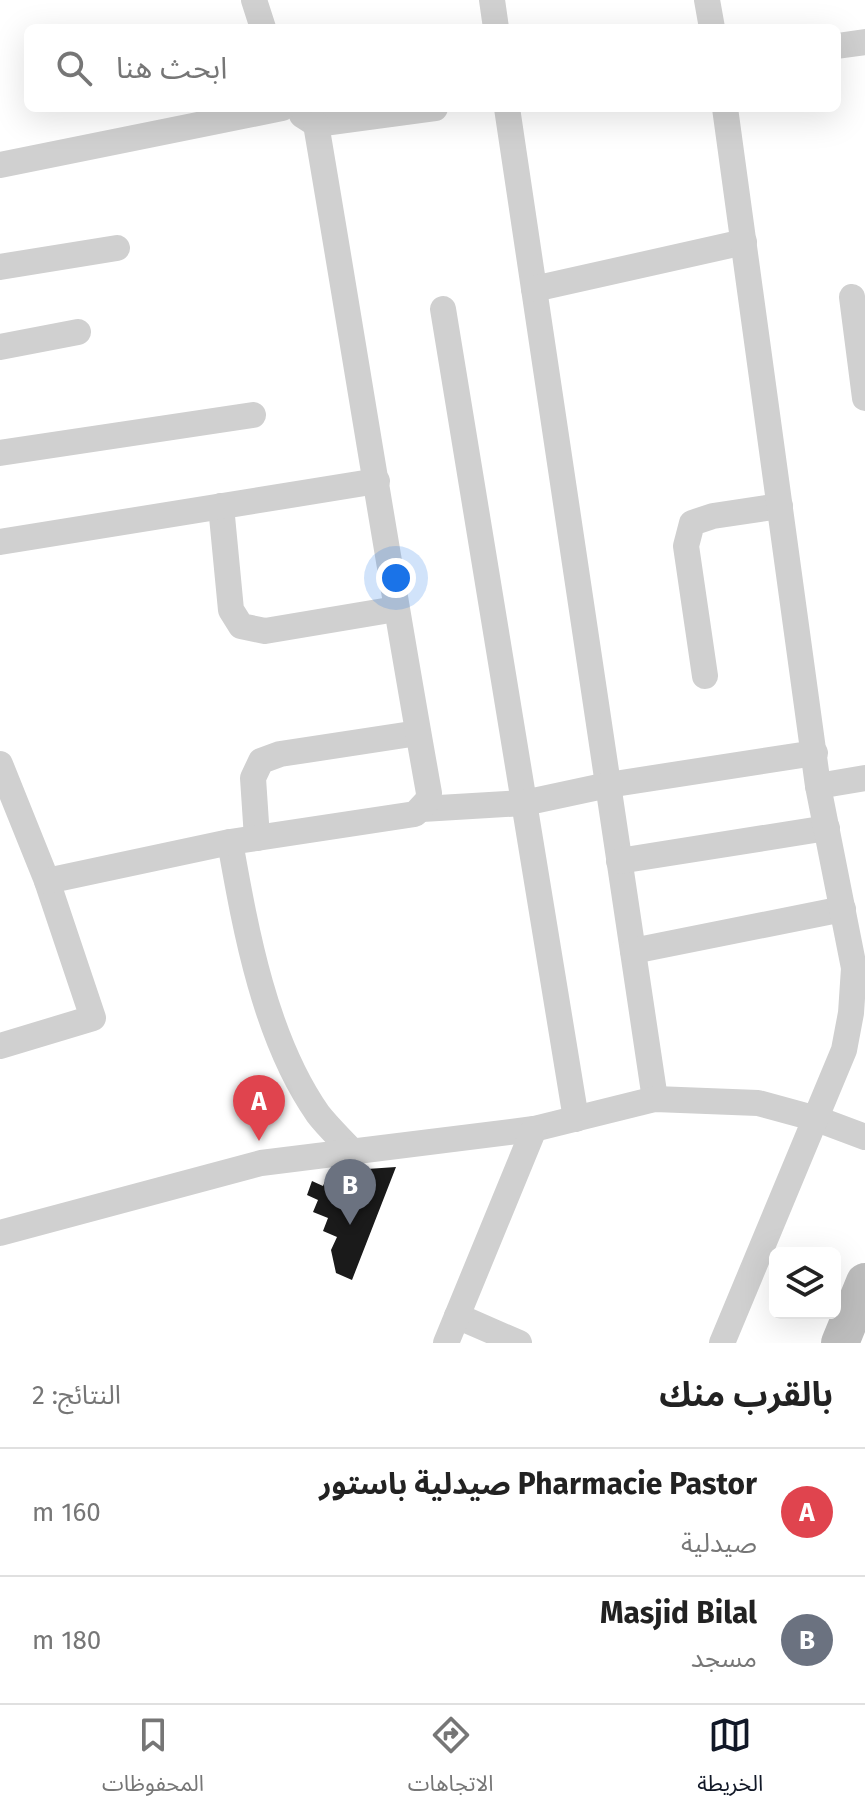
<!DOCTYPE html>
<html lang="ar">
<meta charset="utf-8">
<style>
:root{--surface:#fff;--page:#f2f2f2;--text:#222;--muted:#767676;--line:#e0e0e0;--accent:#111827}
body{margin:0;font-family:"Fira Sans","Noto Sans Arabic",sans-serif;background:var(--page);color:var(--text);direction:rtl}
.controls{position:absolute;right:24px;bottom:24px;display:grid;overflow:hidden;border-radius:12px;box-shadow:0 8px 32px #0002}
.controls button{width:72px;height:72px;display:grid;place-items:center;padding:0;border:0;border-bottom:2px solid var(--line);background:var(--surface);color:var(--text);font:40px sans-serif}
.you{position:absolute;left:396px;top:578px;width:28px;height:28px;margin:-20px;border:6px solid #fff;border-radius:50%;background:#1a73e8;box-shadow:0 0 0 12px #1a73e833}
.badge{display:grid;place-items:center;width:52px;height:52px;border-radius:50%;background:var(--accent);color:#fff;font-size:26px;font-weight:700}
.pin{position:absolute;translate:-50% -66px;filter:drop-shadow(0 2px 4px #0008)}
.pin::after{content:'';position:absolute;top:42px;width:28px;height:24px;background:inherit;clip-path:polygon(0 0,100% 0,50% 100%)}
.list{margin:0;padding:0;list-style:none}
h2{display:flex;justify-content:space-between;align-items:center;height:104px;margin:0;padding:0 32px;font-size:34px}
h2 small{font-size:26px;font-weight:400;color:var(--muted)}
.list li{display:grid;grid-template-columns:52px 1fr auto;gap:24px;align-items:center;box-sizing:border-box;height:128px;padding:0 32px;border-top:2px solid var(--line)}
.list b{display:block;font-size:30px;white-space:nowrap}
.list p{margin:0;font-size:26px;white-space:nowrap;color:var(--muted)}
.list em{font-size:26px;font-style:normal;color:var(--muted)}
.icon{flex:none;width:44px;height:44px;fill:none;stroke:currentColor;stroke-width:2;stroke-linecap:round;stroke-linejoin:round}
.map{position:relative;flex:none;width:865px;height:1343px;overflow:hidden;direction:ltr}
.search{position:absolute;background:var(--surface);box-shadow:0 8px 32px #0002;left:24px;right:24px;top:24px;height:88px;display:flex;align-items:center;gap:20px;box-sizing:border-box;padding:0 28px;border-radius:12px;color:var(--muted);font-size:30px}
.sheet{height:360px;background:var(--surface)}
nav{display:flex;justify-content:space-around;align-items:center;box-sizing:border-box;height:112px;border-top:2px solid var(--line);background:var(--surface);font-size:22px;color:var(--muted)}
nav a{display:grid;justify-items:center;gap:4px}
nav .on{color:var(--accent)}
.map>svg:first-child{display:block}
.building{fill:#1a1a1a}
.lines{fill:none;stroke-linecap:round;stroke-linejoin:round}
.street{stroke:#d0d0d0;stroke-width:26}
.secondary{stroke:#bdbdbd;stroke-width:38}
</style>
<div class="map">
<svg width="865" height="1343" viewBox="0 0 865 1343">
<rect width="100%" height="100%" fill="#fff"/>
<!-- building -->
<path class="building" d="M396 1167 352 1280 336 1273 331 1250 337 1237 323 1231 328 1218 313 1212 318 1200 307 1195 312 1181 323 1186 328 1174 335 1177 338 1171Z"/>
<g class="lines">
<!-- street -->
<g class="street">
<path d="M254 0 263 28"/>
<path d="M492 0 496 28"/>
<path d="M707 0 712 28"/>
<path d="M837 46 865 42"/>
<path d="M507 108 655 1099"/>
<path d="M302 115 316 124 435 108"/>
<path d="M0 165 282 108"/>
<path d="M0 267 117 248"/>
<path d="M534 289 744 242"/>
<path d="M852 297 865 398"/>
<path d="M443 309 576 1119"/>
<path d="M0 347 78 332"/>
<path d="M0 453 253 415"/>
<path d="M221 506 231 610 241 626 265 631 396 609"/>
<path d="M0 542 377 481"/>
<path d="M705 676 686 546 692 523 713 516 780 506"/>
<path d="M0 764 47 881 93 1018 0 1046"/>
<path d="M818 786 865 778"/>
<path d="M422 809 524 803 608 785 815 753"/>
<path d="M257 838 253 778 261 761 280 754 418 733"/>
<path d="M230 842C246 932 265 1038 318 1114 328 1127 340 1138 351 1150"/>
<path d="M619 861 827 828"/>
<path d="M47 881 230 842 415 814 428 800 429 793C389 570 354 347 316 124"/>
<path d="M633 951 843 909"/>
<path d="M0 1233 261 1163 534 1129 655 1099 758 1103 817 1119 865 1137"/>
<path d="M457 1316 519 1343"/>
<path d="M446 1343 534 1129"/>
<path d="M722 1343 844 1050 851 1013 854 968 818 786 725 108"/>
</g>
<!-- secondary -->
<path class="secondary" d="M840 1343 865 1282"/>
</g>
</svg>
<div class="controls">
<button><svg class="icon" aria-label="layers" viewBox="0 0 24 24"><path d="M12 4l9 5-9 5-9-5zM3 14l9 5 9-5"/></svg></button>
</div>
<div class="you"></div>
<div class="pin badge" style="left:259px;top:1141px;background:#e0444e">A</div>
<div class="pin badge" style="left:350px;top:1225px;background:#6b7280">B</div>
<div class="search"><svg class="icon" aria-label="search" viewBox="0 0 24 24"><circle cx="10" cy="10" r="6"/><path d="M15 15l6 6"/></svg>ابحث هنا</div>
</div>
<section class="sheet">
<h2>بالقرب منك<small>النتائج: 2</small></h2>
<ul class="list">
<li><span class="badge" style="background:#e0444e">A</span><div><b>Pharmacie Pastor صيدلية باستور</b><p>صيدلية</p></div><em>160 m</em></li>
<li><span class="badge" style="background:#6b7280">B</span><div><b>Masjid Bilal</b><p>مسجد</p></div><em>180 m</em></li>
</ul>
</section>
<nav>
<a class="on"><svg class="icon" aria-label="map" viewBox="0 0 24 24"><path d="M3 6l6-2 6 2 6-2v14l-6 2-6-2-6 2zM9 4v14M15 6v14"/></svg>الخريطة</a>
<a><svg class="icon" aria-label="directions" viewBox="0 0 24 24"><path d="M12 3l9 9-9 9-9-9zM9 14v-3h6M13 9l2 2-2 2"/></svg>الاتجاهات</a>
<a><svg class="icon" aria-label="saved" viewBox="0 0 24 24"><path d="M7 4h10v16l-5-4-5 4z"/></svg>المحفوظات</a>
</nav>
